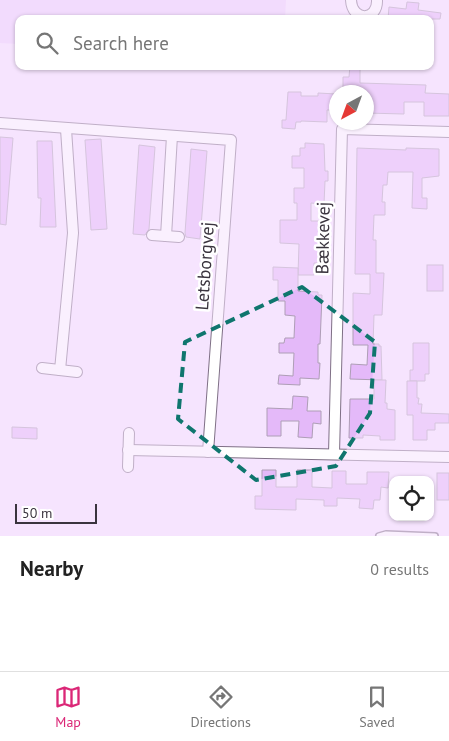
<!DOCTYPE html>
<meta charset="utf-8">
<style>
:root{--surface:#fff;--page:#f6f6f6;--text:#222;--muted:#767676;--line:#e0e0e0;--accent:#db2777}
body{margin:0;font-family:"PT Sans",sans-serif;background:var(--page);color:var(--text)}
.controls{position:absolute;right:15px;bottom:15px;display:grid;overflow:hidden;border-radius:10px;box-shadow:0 1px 4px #0004}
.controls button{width:45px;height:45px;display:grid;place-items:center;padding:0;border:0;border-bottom:1px solid var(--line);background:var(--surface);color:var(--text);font:25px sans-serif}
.compass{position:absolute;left:329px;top:85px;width:45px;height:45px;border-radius:50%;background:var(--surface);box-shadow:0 1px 4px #0004;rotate:221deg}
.scale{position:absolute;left:15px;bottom:12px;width:82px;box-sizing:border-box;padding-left:5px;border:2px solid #3a343e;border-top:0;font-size:14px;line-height:18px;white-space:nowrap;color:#3a343e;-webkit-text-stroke:4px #fff;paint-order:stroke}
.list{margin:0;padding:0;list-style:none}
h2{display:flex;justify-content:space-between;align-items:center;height:65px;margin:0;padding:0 20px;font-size:21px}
h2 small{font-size:16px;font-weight:400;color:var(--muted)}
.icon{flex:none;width:28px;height:28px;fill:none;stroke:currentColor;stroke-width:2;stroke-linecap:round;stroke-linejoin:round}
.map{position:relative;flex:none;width:449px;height:536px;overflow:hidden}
.search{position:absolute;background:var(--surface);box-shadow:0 1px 4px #0004;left:15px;right:15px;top:15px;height:55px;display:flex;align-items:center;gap:12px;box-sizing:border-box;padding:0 18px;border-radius:10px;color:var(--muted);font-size:19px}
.sheet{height:135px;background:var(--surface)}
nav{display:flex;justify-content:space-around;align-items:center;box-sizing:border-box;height:70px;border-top:1px solid var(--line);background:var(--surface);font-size:14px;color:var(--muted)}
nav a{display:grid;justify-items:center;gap:2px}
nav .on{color:var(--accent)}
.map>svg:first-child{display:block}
.green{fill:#eed0fd}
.building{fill:#e4b9f9;stroke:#ae9eb6}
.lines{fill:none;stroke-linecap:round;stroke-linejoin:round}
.service-casing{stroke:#7f7086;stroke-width:8}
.minor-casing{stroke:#7f7086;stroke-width:12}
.service{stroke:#fff;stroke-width:5}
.minor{stroke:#fff;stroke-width:10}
.marked{fill:none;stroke:#0f766e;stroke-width:4;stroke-dasharray:10 6;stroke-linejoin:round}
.labels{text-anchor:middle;stroke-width:5;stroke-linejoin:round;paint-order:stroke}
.street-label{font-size:18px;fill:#3a343e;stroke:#fff}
</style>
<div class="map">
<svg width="449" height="536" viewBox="0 0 449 536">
<rect width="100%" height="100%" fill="#f5e4fe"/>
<!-- green -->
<path class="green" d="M0 0H286L285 19H19V44L0 43Z"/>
<!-- building -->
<g class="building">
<path d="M407 2 419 3 418 10 441 13 440 19H388L389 7 406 9Z"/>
<path d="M350 66H360V83L426 85 425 93 449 94V116H424V102H404V114L366 113V92H343V77H349Z"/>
<path d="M288 92H301V96H318V93L336 94V110H327V122L301 121V122H296L295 129 282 128V120H286Z"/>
<path d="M0 137 13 138 6 225 0 224Z"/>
<path d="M101 139 107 229 91 230 85 140Z"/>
<path d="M37 141H52L56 227H40L41 198H38Z"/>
<path d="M305 143 324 144 325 171H328V181H325L324 204 311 203V221H326L325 236H322V263H314V275H298L299 244 280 243V220H297V203H294V188H304V168H292V156H300V148H305Z"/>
<path d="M139 145 155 147 149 229 145 235 133 234Z"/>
<path d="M357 148 406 150V148L439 149V176L422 178V198H427V209L412 208 413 172H388L387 185H383L382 202H385V215H374L373 240H376V273H384L382 315H374L373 344H379V346H381L382 380 350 379 351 364 367 365 368 345H353V293L370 294V274H355Z"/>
<path d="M191 149 207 151 200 239 186 237 185 233Z"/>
<rect x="427" y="265" width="16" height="26"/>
<path d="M273 267 298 268V291L318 292V295H322L320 344H318V363H320L319 379 300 378V385L278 384 279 375 293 376 294 353H279V343H284L285 338H294L295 316 285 315V301H278V280H273Z"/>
<path d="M413 343H429V374H425V381H410V370H413Z"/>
<path d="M374 380H386L385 403H387V409L395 410V440H380V436L363 435V438H349L350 399H374Z"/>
<path d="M407 381H417V398H419L418 404H422L421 413 449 414V423H435V430H427V440H413V415H407Z"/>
<path d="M293 396 308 397 307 411H321V424L313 423 312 438 298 437 299 421H281V436H267V408L292 409Z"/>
<path d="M12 427 37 428V439L12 438Z"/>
<path d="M262 470H276V487H297V470H312V487L332 488V471H346V484H367V472H389L388 488 381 487 380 500H374L373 509 359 508 360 499 337 498V506H324V500L296 499V510L255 509V496H262Z"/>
<rect x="437" y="473" width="12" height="27"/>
</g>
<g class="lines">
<!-- service casing -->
<g class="service-casing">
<path id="service" d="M379 536 386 534 435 536"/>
</g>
<!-- minor casing -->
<g class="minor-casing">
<g id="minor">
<path d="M351 0C352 22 378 21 377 0"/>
<path d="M0 123 231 140 208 452"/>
<path d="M152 235 179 237"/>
<path d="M166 236 172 136"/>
<path d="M42 368 77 372"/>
<path d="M60 370 73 233 66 129"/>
<path d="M128 450 449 457"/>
<path d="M334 454 342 129 449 132"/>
<path d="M128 467 129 433"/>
</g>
</g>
<!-- service -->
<use href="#service" class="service"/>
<!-- minor -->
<use href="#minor" class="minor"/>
</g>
<!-- marked area -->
<path d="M0 0H449V536H0ZM302 287 375 342 370 413 336 466 256 480 178 419 185 342Z" fill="#f5e4fe" fill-opacity=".55" fill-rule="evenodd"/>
<path class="marked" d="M302 287 375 342 370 413 336 466 256 480 178 419 185 342Z"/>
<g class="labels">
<!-- street labels -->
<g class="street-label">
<text transform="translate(323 238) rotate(-89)" y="6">Bækkevej</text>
<text transform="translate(205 266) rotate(-86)" y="6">Letsborgvej</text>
</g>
</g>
</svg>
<div class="controls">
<button><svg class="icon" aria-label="locate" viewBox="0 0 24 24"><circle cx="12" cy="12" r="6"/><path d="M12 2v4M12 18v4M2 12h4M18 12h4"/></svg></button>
</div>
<svg class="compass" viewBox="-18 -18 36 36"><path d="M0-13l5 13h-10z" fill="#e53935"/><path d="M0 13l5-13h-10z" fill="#767676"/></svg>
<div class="scale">50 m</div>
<div class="search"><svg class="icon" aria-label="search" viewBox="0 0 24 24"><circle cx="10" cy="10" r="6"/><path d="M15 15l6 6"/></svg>Search here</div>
</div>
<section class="sheet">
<h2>Nearby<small>0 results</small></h2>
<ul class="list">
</ul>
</section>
<nav>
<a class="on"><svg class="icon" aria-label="map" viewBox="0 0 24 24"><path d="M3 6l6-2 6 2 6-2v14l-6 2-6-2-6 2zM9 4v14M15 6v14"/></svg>Map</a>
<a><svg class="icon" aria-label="directions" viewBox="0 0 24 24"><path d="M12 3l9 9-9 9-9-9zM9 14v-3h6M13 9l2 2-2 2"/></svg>Directions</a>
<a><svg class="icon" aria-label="saved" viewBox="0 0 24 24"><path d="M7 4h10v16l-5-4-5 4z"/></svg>Saved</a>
</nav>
